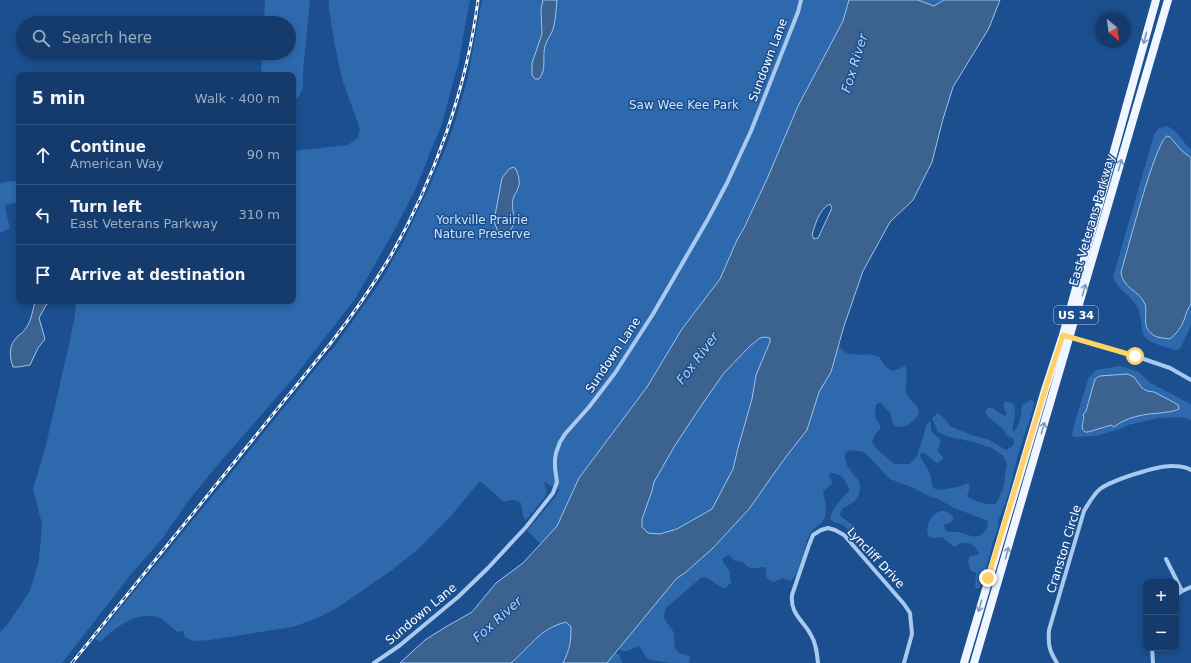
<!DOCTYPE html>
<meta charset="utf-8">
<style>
:root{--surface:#143b6b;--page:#214673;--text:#f1f3f6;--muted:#9dadc1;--line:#33557e}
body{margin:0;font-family:"DejaVu Sans",sans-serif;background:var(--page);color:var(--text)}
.controls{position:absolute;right:12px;bottom:12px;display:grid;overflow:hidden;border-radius:8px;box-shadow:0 2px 6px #0003}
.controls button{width:36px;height:36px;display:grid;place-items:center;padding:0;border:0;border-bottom:1px solid var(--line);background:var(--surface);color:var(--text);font:20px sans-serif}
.compass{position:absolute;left:1095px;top:12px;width:36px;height:36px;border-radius:50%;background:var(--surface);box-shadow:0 2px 6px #0003;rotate:151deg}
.stop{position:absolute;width:12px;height:12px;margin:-9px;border:3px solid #ffd166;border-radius:50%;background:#fff}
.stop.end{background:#ffd166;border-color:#fff;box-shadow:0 1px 4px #0008}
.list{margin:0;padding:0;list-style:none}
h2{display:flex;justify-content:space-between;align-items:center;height:52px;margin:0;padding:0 16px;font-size:17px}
h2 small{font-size:13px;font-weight:400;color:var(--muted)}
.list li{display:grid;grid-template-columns:26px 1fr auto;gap:12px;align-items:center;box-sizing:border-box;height:60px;padding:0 16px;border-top:1px solid var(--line)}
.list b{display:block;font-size:15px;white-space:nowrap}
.list p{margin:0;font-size:13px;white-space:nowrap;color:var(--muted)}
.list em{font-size:13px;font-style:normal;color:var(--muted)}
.icon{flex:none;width:22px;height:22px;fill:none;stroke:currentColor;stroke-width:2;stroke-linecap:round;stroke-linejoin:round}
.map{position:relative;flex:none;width:1191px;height:663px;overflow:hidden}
.search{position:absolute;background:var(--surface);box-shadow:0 2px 6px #0003;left:16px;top:16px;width:280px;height:44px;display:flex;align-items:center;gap:10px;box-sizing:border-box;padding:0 14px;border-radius:22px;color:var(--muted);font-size:15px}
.panel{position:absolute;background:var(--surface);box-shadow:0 2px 6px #0003;left:16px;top:72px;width:280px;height:232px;border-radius:8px}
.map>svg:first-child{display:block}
.green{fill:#2e69ad;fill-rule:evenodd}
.water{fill:#3c6290;stroke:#9cc4f0;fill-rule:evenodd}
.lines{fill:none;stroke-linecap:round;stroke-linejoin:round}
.street{stroke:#a9c9ee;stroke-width:4}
.primary{stroke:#f0f6ff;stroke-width:8}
.rail-casing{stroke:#fff;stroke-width:3}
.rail{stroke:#1b4f8f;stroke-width:1.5;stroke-dasharray:4.5;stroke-linecap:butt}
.oneway{stroke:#7b9ac1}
.route{stroke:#ffd166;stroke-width:5}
.labels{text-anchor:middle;stroke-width:3;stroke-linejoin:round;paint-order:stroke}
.shield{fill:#1b4f8f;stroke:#bbcadd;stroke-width:1}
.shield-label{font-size:11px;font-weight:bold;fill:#fff}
.street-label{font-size:12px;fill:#fff;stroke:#1b4f8f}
.park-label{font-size:12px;fill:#cfe3fa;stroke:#1b4f8f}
.water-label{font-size:13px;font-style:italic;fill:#b5d3f5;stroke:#1b4f8f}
</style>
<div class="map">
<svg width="1191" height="663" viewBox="0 0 1191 663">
<rect width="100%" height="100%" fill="#1b4f8f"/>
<!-- green -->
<g class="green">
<path d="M265 0H310L303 72V87L298 98H294L293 96V75H261L262 53H289V23H264Z"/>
<path d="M329 0H470L466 21 459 61 441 127 429 155 417 186 394 231 355 299 296 375 215 468 189 500 162 539 132 573 62 663H0V632L7 625 30 591 39 560 42 524 33 489 45 449 68 349 75 315 76 301H293V151L348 145 358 138 360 129 342 79 335 46 329 9Z"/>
<path d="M482 0H543L541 9 542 34 535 53 544 56 545 44 554 26 557 0H849L843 21 798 106 767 179 744 228 737 240 720 279 682 329 647 387 579 478 557 526 541 544 527 531 555 497 559 490 544 482 545 486 547 491 545 497 527 519 525 520 523 516 521 503C515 499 511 500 504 502L480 481 451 516 417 550 392 570 337 608 315 619 293 627 210 640 193 641 185 637 184 634V631L177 632C172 628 163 618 157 617 136 611 115 628 100 642L95 639 220 487 316 368 337 343 379 284 401 246 426 194 442 157 453 128 467 81Z"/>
<path d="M918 0H944L934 6Z"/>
<path d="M1166 126C1177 129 1182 142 1191 149V158L1181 150 1170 137 1164 138C1145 181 1134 227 1121 272 1122 288 1140 291 1145 304 1149 314 1141 326 1152 334 1159 340 1168 336 1176 334L1184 321 1188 309 1191 304V325L1181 347 1178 350C1175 351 1156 344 1152 342 1149 341 1146 338 1144 336 1140 326 1142 316 1137 306 1131 295 1117 290 1113 277L1154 135 1158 129Z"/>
<path d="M19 180V202L5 205 6 213 10 228 0 233V183Z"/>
<path d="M765 337 770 338V342L756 375 752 399 738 448 733 469 712 509 677 529 660 534 648 533 642 527V519L652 491 654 482 674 447 703 403 724 373 750 346 760 338Z"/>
<path d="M838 347 841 348C848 359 863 352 874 355 883 357 880 361 885 366 887 368 890 369 893 371L905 366C909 373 905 383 906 391 907 393 908 397 910 399 912 403 919 406 919 411 919 415 915 419 912 422 907 426 898 430 893 424 892 421 892 418 891 415 889 411 884 407 881 403H879L876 405 875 417 880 425V429L875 435 872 442 875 447 894 464H910L917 456 927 424 931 421V431L940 439V445L937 450 943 457 942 460 937 463 934 461 924 453H921L920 456 930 473 933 488 938 490 958 487 968 483 970 487 967 496 969 498C977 501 987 506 996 504L1003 489 1007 464 1003 456 992 448 974 442 949 437 938 432 932 418 938 413 943 417 950 426 971 435 987 439 1006 450C1012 447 1016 445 1013 438L1007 436 1003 429 988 417 985 412 987 409 990 407C996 409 999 414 1005 416L1007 414 1003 405 1005 402C1023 399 1011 424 1013 432 1020 426 1021 415 1022 405L1027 402 1031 400 1034 402 1033 409 1018 455 1008 496 998 522V528L992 546 983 581 980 587 977 589H976L975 584 976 573 970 570 968 560 970 556 978 555 979 553C973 541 964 540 954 547L942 537 933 538 928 536C923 521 941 501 953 517 953 523 949 523 944 525L945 530C951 533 956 531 962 533 963 533 967 535 968 535 980 539 987 533 988 521L952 507 938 499 931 497 911 487 890 479 864 452 849 450 845 454C844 467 854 473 860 483 860 501 855 501 842 509L840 515 843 518 855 527 857 535 855 536 843 525 834 522 830 519C832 507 843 498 850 490 845 480 842 473 830 473L829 476 831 479 832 483 823 492C825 501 828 510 824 519 821 525 814 527 811 532 803 545 802 572 791 581L783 578 774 582 769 580 766 576V570L765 567C761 567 756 569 752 568 744 567 746 560 735 561L729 555 723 558V562L730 572V579L732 582 725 588C716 587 711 577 702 577L666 608C665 612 663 616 665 620 667 624 671 627 673 631 676 638 672 646 678 652 682 655 686 655 690 656L689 663C676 663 658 663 647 658 643 655 643 649 638 646 631 649 627 654 619 649L652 607 676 579 686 572 713 548 749 509 785 458 807 430 819 392 831 372Z"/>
<path d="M1120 366 1139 372 1150 383 1191 404V420L1181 417 1158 418 1128 425 1123 428 1096 436 1074 437 1072 435 1075 421 1089 377 1096 370ZM1134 377 1142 388 1147 391 1154 392 1175 403 1177 410C1157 414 1131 413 1114 427L1111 425 1108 426 1088 432 1082 423 1095 379Z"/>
<path d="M566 622 571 627C571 642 570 649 563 663H511C530 647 540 628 566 622Z"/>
<path d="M616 653 620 655 622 663H607Z"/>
</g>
<!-- water -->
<g class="water">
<path d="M543 0H557C556 8 556 17 554 25 553 33 547 39 545 46 542 57 547 70 539 79H535L532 75V63L542 34 541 9Z"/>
<path d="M849 0H918L934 6 944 0H1000L989 28 953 87 943 119 932 162 913 200 890 222 863 271 844 326 831 372 819 392 807 430 785 458 749 509 713 548 686 572 676 579 607 663H563C570 649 571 642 571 627L566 622C540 628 530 647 511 663H400L425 640 444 628 472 612 496 583 523 563 557 526 579 478 647 387 682 329 720 279 737 240 744 228 767 179 798 106 843 21ZM830 204 832 208 818 238 814 239 812 235C815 225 819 209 830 204ZM765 337 770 338V342L756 375 752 399 738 448 733 469 712 509 677 529 660 534 648 533 642 527V519L652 491 654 482 674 447 703 403 724 373 750 346 760 338Z"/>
<path d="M1167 136 1170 137 1181 150 1191 158V304C1187 309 1186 314 1184 320 1181 328 1176 334 1170 339 1164 338 1156 338 1152 334 1141 326 1148 314 1145 304 1140 291 1122 288 1121 272 1127 253 1155 142 1167 136Z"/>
<path d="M513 167 516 169C518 175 521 181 518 188 517 192 514 195 513 199 510 213 522 227 502 235L498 232 494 221 502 178 509 169Z"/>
<path d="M35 301H51L46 305 39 318 45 339 38 348 30 365 18 367H13C9 356 9 345 17 337 20 334 24 332 26 328 31 322 33 309 35 301Z"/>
<path d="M1127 374 1134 377 1142 388 1147 391 1154 392 1175 403 1178 405 1179 409C1173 412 1166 412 1160 413 1144 414 1126 417 1114 427L1111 425 1108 426 1088 432H1085C1080 428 1083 423 1084 418L1083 415 1086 411 1095 379 1098 377 1100 376Z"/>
</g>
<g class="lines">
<!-- street -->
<g class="street">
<path d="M1069 337 1135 356 1170 368 1191 380"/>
<path d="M1166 559 1182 591"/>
<path d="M1176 595 1182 591 1191 587"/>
<path d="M1152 648 1153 663"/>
<path d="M374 663 399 646 458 597 488 568 526 527 553 493 557 482 555 468V459L556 453 560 442 565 434 589 407 615 373 653 314 708 219 727 183 751 131 798 12 801 0"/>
<path d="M818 663C817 653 816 643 811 635 803 620 790 614 792 595L809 545 813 535 821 530 828 528 835 530 844 535 904 604 910 613 912 634 904 663"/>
<path d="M1057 663C1049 650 1048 645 1049 630L1084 511C1089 503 1093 495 1100 489 1112 480 1159 465 1173 466 1179 466 1186 467 1191 470"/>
</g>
<!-- primary -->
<g class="primary">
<path d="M964 663 1045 390 1063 335 1156 0"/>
<path d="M974 663 1168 0"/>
</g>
<!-- rail casing -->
<g class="rail-casing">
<path id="rail" d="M72 663 330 344C352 316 372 287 390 257 434 181 467 87 478 0"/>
</g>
<!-- rail -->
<use href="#rail" class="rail"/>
</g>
<!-- one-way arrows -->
<defs><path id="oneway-shaft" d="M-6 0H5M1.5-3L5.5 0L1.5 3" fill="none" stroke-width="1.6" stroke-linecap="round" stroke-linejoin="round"/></defs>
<g class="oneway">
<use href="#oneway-shaft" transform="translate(1145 38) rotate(105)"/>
<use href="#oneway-shaft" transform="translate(1120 165) rotate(-74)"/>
<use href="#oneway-shaft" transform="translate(1084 290) rotate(-74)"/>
<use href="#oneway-shaft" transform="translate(1043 428) rotate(-74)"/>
<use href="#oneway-shaft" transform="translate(1007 553) rotate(-74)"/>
<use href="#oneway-shaft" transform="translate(980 606) rotate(106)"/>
</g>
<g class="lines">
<!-- route -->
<path class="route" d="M988 578 1045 390 1063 335 1135 356"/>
</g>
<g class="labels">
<!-- shield labels -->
<rect class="shield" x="1054" y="306" width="44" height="18" rx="3"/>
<g class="shield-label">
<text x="1076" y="319">US 34</text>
</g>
<!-- street labels -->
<g class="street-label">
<text transform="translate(768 60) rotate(-69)" y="4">Sundown Lane</text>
<text transform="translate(1092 220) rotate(-74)" y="4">East Veterans Parkway</text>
<text transform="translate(613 355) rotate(-56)" y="4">Sundown Lane</text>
<text transform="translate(1064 549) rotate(-73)" y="4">Cranston Circle</text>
<text transform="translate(876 558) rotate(47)" y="4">Lyncliff Drive</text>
<text transform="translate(421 614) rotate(-40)" y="4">Sundown Lane</text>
</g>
<!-- park labels -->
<g class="park-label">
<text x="684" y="109">Saw Wee Kee Park</text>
<text x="482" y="224">Yorkville Prairie<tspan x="482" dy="14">Nature Preserve</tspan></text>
</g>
<!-- water labels -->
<g class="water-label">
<text transform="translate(854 63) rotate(-73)" y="5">Fox River</text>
<text transform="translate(697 358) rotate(-53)" y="5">Fox River</text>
<text transform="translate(497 619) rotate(-42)" y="5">Fox River</text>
</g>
</g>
</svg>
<div class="controls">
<button>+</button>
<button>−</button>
</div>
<svg class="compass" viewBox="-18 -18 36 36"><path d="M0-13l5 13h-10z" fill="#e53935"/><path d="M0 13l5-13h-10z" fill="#9dadc1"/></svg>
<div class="stop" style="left:1135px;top:356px"></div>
<div class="stop end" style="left:988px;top:578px"></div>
<div class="search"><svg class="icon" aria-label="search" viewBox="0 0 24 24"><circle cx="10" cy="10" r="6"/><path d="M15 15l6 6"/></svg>Search here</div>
<section class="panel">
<h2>5 min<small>Walk · 400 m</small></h2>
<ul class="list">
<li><svg class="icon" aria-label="ahead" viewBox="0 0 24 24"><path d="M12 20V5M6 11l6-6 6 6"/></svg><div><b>Continue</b><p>American Way</p></div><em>90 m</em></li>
<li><svg class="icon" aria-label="left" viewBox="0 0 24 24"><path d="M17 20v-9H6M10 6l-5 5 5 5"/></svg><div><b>Turn left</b><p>East Veterans Parkway</p></div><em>310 m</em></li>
<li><svg class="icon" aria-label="arrive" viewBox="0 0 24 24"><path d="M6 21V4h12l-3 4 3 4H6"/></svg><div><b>Arrive at destination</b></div></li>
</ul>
</section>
</div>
